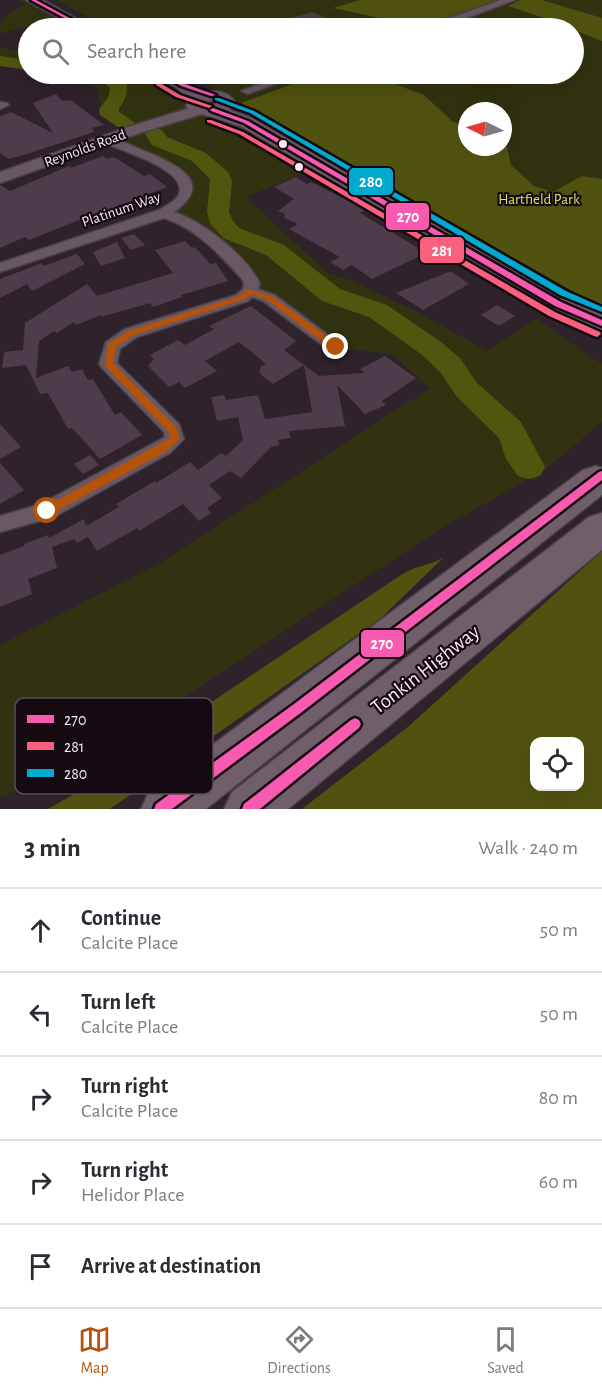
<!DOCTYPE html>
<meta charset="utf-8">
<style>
:root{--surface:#fff;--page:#f2f2f3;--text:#2b2b33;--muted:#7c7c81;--line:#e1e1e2;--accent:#b45309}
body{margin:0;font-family:"Alegreya Sans",sans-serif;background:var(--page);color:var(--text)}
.controls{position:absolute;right:18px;bottom:18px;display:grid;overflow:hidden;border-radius:12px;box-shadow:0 6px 24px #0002}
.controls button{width:54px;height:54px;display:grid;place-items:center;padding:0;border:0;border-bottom:2px solid var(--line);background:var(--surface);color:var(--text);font:30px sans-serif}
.compass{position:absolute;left:458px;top:102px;width:54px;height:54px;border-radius:50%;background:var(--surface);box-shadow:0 6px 24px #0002;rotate:275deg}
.stop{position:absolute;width:18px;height:18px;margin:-14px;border:4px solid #b45309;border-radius:50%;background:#fff}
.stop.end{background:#b45309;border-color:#fff;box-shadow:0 2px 6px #0008}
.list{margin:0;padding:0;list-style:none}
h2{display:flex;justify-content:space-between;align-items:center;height:78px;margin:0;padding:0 24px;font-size:26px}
h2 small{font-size:20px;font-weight:400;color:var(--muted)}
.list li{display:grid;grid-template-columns:39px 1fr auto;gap:18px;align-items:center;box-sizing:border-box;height:84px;padding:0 24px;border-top:2px solid var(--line)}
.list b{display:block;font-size:22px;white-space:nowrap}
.list p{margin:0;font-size:20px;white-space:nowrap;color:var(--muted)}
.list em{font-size:20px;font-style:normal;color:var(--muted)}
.icon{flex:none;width:33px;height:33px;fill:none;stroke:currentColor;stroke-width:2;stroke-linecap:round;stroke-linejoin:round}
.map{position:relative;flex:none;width:602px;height:809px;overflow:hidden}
.search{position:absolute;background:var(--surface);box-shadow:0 6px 24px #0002;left:18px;right:18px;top:18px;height:66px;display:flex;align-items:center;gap:15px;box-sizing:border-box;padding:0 21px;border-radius:33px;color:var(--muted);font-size:22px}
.sheet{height:498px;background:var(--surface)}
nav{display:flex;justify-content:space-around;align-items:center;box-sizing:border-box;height:84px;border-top:2px solid var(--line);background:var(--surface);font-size:16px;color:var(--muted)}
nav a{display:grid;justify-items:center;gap:3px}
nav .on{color:var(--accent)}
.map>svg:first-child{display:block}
.green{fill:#31320f;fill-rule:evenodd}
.forest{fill:#505310;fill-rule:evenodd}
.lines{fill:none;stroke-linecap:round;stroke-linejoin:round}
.river{fill:#51560e;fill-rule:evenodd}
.building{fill:#4f3c4b}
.minor-casing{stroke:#4a3f46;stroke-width:3}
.tertiary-casing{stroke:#4a3f46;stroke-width:3}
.secondary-casing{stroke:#4a3f46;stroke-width:3}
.motorway-casing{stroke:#4a3f46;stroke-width:3}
.minor{fill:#685863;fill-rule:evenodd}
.tertiary{fill:#685863;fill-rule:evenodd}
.secondary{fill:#6b5966;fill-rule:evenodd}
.motorway{fill:#705e6b;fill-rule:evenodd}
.bus-1-casing{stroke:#150a12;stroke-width:5}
.bus-2-casing{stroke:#150a12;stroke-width:5}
.bus-3-casing{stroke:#150a12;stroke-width:5}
.bus-1{fill:#f75aaf;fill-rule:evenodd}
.bus-2{fill:#f8607d;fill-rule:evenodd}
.bus-3{fill:#00a9ce;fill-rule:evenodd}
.route{fill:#b45309}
.bus-dot{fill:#fbe9f5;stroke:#150a12;stroke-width:2}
.labels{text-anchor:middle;stroke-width:4.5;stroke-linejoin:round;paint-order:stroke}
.far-street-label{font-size:15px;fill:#fbe9f5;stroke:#150a12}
.far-park-label{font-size:15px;fill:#d6e365;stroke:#150a12}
.near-street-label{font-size:21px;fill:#fbe9f5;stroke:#150a12}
.key{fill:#150a12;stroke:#5a4d56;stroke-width:1.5}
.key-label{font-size:16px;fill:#fbe9f5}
.line-badge{stroke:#150a12;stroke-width:2}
.badge-label{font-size:16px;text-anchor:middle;font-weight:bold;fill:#fff}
</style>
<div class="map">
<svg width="602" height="809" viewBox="0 0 602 809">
<rect width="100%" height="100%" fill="#2e222b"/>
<!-- green -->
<g class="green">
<path d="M19 0H33L65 17 0 34V23L8 17H4L26 4Z"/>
<path d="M57 0H602V308L188 74H574V28H108ZM467 111H503V147H467Z"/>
<path d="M0 47 28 53V69L0 66Z"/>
<path d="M56 74H164L183 85 208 110 320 166 246 197 328 273 355 282 415 311 487 351 536 319 602 364V422L532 481 529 479 443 527 77 767 0 797V645L162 562 430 388 393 355 336 347 250 291 252 283 207 233 172 209 180 202 181 176 108 140 133 130 101 107 97 88 79 78Z"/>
</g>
<!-- forest -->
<g class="forest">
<path d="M360 0H504L442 20 426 28 333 8Z"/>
<path d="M520 0H542L602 18V41L574 30V28L508 6Z"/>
<path d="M320 74H369L424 95 452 121 467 127V147H503V145L507 147 511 165 534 186 553 192 582 176 602 179V308L241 103Z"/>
<path d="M602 551V809H302L409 726ZM534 742H580V786H534Z"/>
<path d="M444 557 380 619 110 809H48L76 793 401 575C416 565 430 566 444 557Z"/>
</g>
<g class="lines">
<!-- river -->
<g class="river">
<path d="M0 56 28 60V70L0 66Z"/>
<path d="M96 74H117C133 83 127 96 119 109V112L135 123 132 127H118L100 115 99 109 109 96 110 88Z"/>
<path d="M155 128 162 130 167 137 206 153 228 172 232 181 229 212 233 221 239 228 284 245 340 289 387 305 441 342 460 358 477 383 521 422 545 467 540 476 529 479 518 476 506 459 499 438 457 397 440 372 421 354 369 317 322 301 266 255 223 238 210 223 207 212 210 179 192 161 152 145 145 134 148 130Z"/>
</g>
</g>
<!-- building -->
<g class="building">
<path d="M312 12 350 28H268L267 25Z"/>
<path d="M56 94 62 101 71 100 104 125 92 128 94 132 24 155 9 159 0 153V116L11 112 53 133 33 103Z"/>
<path d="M103 156 107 159 114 157 144 176 150 174 167 187 114 208 115 212 105 216 101 213 89 216 29 240 25 237 0 248V185L10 191 69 166 71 168Z"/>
<path d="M296 177 307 184 311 182 367 210 360 213 418 248 416 249 424 254 372 279 352 265 343 270 330 262 340 257 289 229 298 224 284 218 285 214 278 211 294 199 274 187Z"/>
<path d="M134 234 145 245 131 250 121 238Z"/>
<path d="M185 241 192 248 195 247 210 264 216 263 228 281 181 295 182 297 153 307 150 303 101 317V315L76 325 74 322 57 333 54 331 39 341 36 378 68 366 72 372 82 369 88 380 93 379 115 415 121 412 142 435 100 459 72 428 68 429 48 393 40 394 26 365 2 368 4 352 23 350 25 323 87 284 97 296 173 273 155 250Z"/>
<path d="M117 242 125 258 101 266 93 252Z"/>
<path d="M77 254 85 264 32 291 27 284 0 298V279L42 263 43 266Z"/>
<path d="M451 271 469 284 423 310 396 293Z"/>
<path d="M497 305 515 316 499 326 481 315Z"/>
<path d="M251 306 296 341 284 350 319 376 364 373 360 369 385 356 416 378 382 401 386 405 365 414 337 385 345 426 289 431 291 438 278 440 279 445 271 447 241 478 230 471 209 485 222 498 207 508 211 513 199 521 183 504 139 531 137 528 97 551 88 537 77 543 74 539 52 547 57 568 28 579 32 594 0 607V555L24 546V544L48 535 49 538 84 519 86 526 119 507 116 504 155 481 156 483 190 462 198 470 221 453 226 456 243 440 238 417 217 421 211 397 224 395 226 400 258 395 265 419 312 412 304 365 273 384 260 374V367L266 364 239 342 205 361 217 371 185 388 179 382 169 387 148 366 154 359 150 355 178 340 185 345 214 329 209 326Z"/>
<path d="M0 424 21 447 0 459Z"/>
<path d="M90 455 99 465 83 474 74 464Z"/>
<path d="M0 463 24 490 0 504Z"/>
</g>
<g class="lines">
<!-- minor casing -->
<g class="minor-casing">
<g id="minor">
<path d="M501 0H515L440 28H429L436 23Z"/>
<path d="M287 74H301L251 93 247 94 241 91Z"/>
<path d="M0 102 7 103 9 105 0 109Z"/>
<path d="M108 136C121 140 134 147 147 152 175 164 217 182 174 212 204 222 245 255 260 283L258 289 275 295 344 347 342 351H330L263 301 252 297 248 301 137 337 120 349 117 363 179 424 184 439 170 453 54 517 0 532V516L41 504 165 437 164 432 102 368 99 364 106 342 125 329 236 295 243 289 244 283 242 279C219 254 197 229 164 218L0 272V263L159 210C165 206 174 202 178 196 192 171 120 150 104 143V137Z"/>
</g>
</g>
<!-- tertiary casing -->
<g class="tertiary-casing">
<path id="tertiary" d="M203 104 208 106 211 109 208 112 140 133 0 183V172L128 127Z"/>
</g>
<!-- secondary casing -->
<g class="secondary-casing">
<g id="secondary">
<path d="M26 0H43L93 28H76Z"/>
<path d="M156 74C175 72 186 78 199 93 215 90 227 89 236 103L230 110 252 118 566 299 602 314V331L550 309 240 126 189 110 186 106 188 101 177 88ZM213 100 219 102 213 105 203 104Z"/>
</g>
</g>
<!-- motorway casing -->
<g class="motorway-casing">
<g id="motorway">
<path d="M596 466 602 468V495L206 809H141L149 792 583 470Z"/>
<path d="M602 513V550L288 809H224L232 792 589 517Z"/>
</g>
</g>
<!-- minor -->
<use href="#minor" class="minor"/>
<!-- tertiary -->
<use href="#tertiary" class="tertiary"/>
<!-- secondary -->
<use href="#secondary" class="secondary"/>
<!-- motorway -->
<use href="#motorway" class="motorway"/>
<!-- bus-1 casing -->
<g class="bus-1-casing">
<g id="bus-1">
<path d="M31 0H36L88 28H83Z"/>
<path d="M161 74H167L185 84 216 95 211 96 181 86Z"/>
<path d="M213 108 248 121 561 302 602 320V326L555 306 244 123 211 111 210 110Z"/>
<path d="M602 471V480L302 712 172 809H154L156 804 294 704 599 472Z"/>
<path d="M355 718 359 720 361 724 359 728 260 809H242L244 804 351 720Z"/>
</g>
</g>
<!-- bus-2 casing -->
<g class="bus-2-casing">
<g id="bus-2">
<path d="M156 83H160L180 95 212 106 209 108 176 97 156 85Z"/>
<path d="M207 120H211L243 132 555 312 600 332 601 334 597 337 594 336 549 316 239 134 207 122Z"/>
</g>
</g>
<!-- bus-3 casing -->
<g class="bus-3-casing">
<path id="bus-3" d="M215 98H219L254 111 566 291 602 307V312L560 295 250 113 215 100Z"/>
</g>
<!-- bus-1 -->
<use href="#bus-1" class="bus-1"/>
<!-- bus-2 -->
<use href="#bus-2" class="bus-2"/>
<!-- bus-3 -->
<use href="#bus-3" class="bus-3"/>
</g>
<!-- route -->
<path class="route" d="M247 289 272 296 339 345V349H332L266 299 251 294 245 299 134 335 116 347 113 363 176 427 180 439 167 451 51 514H43V508L170 438 168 431 105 366 108 344 128 331 239 296Z"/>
<!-- markers -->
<g class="bus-dot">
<circle cx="283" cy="144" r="5"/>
<circle cx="299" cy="167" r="5"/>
</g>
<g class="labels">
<!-- far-street labels -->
<g class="far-street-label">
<text transform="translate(85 148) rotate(-20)" y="5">Reynolds Road</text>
<text transform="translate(121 209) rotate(-19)" y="5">Platinum Way</text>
</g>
<!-- far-park labels -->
<g class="far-park-label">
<text x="539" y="204">Hartfield Park</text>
</g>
<!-- near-street labels -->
<g class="near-street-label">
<text transform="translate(425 669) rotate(-38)" y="7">Tonkin Highway</text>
</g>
</g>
<!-- legend -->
<rect x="15" y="698" width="198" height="96" rx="9" class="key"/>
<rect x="27" y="715" width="27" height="8" fill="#f75aaf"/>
<rect x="27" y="742" width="27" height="8" fill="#f8607d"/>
<rect x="27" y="769" width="27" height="8" fill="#00a9ce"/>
<g class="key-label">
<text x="64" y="725">270</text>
<text x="64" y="752">281</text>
<text x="64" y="779">280</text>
</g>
<g class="line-badge">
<rect x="348" y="167" width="46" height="29" rx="6" fill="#00a9ce"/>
<rect x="385" y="202" width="45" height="29" rx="6" fill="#f75aaf"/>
<rect x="419" y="236" width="46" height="28" rx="6" fill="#f8607d"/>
<rect x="360" y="629" width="45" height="29" rx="6" fill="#f75aaf"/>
</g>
<g class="badge-label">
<text x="371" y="187">280</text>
<text x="408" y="222">270</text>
<text x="442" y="256">281</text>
<text x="382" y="649">270</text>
</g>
</svg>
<div class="controls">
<button><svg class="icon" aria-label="locate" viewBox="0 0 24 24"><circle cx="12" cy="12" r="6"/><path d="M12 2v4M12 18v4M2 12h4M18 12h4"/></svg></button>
</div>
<svg class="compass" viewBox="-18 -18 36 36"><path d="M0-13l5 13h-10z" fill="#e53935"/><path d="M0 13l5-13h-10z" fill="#7c7c81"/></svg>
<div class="stop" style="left:47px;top:511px"></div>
<div class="stop end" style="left:336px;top:347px"></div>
<div class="search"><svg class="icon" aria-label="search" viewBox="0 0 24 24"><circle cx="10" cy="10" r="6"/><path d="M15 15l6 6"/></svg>Search here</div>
</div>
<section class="sheet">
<h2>3 min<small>Walk · 240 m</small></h2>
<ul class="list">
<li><svg class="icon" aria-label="ahead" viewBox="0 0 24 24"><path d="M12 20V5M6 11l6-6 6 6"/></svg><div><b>Continue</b><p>Calcite Place</p></div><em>50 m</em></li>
<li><svg class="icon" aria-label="left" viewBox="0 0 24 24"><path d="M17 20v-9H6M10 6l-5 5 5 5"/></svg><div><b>Turn left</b><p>Calcite Place</p></div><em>50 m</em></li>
<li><svg class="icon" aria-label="right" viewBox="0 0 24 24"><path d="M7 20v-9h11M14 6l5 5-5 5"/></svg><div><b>Turn right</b><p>Calcite Place</p></div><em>80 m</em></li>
<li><svg class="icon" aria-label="right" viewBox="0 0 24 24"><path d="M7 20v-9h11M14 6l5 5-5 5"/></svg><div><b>Turn right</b><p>Helidor Place</p></div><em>60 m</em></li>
<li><svg class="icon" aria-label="arrive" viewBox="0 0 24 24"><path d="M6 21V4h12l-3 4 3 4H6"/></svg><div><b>Arrive at destination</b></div></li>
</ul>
</section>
<nav>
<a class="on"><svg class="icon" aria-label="map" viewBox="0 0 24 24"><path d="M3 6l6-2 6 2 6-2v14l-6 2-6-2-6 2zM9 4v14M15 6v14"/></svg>Map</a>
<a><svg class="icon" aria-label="directions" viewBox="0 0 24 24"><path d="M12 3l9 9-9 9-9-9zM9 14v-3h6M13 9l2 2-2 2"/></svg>Directions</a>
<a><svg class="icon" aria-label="saved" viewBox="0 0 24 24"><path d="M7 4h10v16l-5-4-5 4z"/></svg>Saved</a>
</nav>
